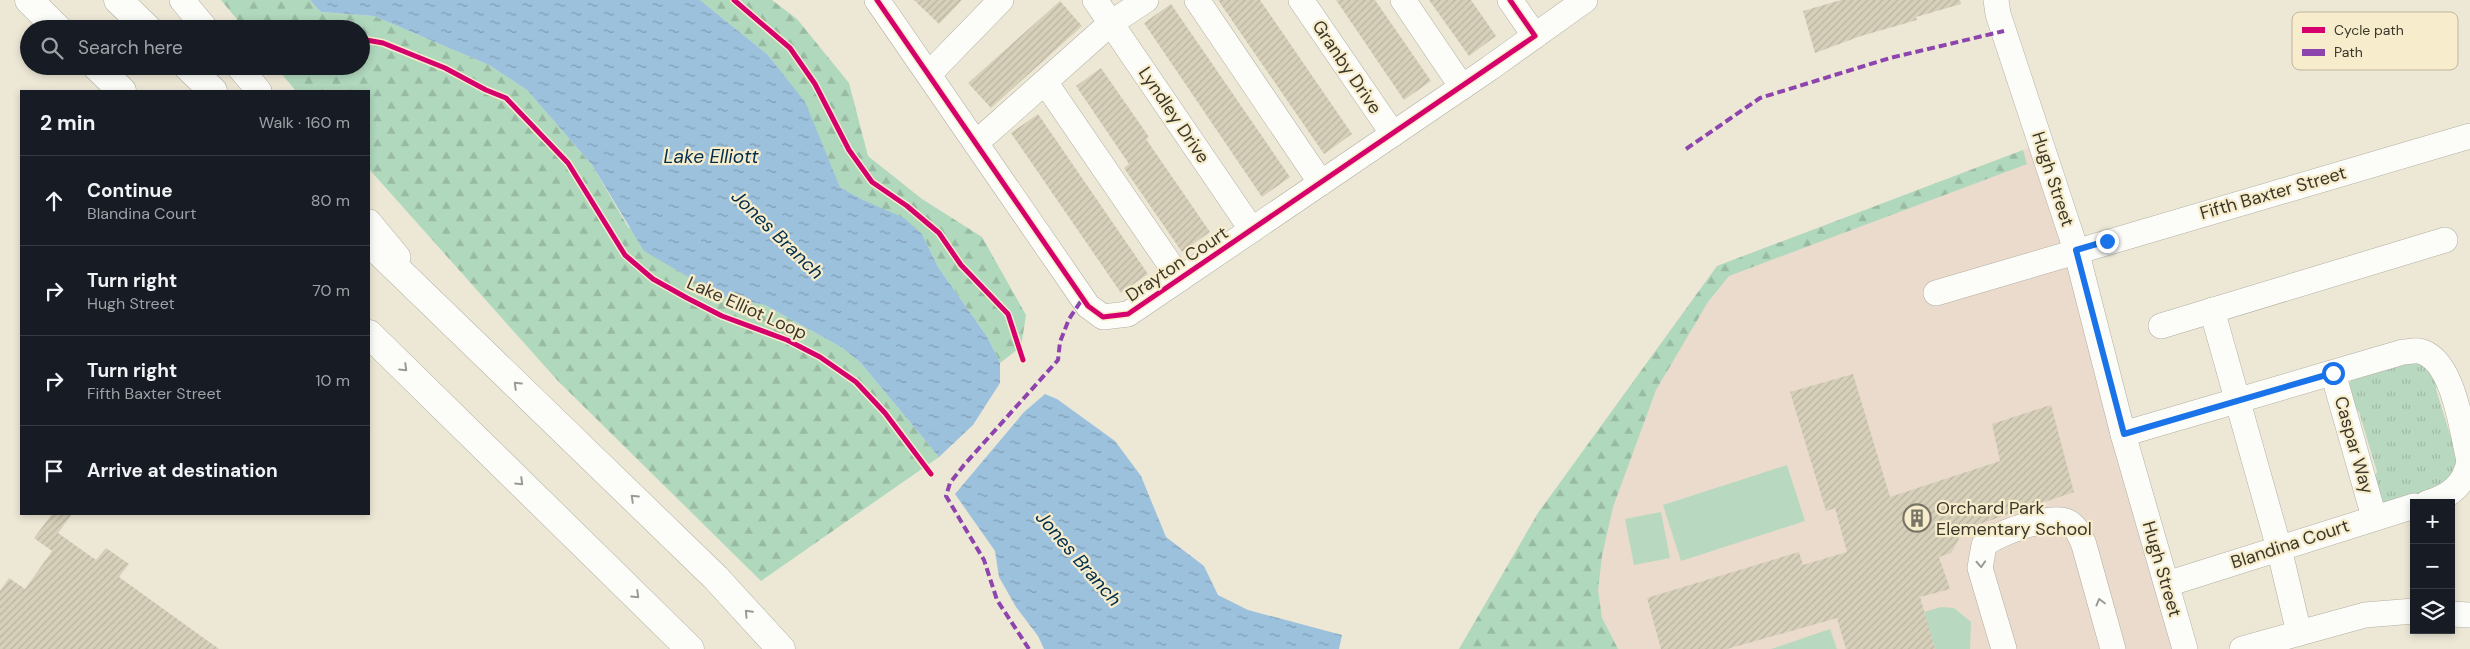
<!DOCTYPE html>
<meta charset="utf-8">
<style>
:root{--surface:#171b24;--page:#20242c;--text:#f1f3f6;--muted:#9ea1a6;--line:#363941}
body{margin:0;font-family:"DM Sans",sans-serif;background:var(--page);color:var(--text)}
.controls{position:absolute;right:15px;bottom:15px;display:grid;overflow:hidden;border-radius:0px;box-shadow:0 2px 8px #0003}
.controls button{width:45px;height:45px;display:grid;place-items:center;padding:0;border:0;border-bottom:1px solid var(--line);background:var(--surface);color:var(--text);font:25px sans-serif}
.stop{position:absolute;width:15px;height:15px;margin:-11px;border:4px solid #1a73e8;border-radius:50%;background:#fff}
.stop.end{background:#1a73e8;border-color:#fff;box-shadow:0 1px 5px #0008}
.list{margin:0;padding:0;list-style:none}
h2{display:flex;justify-content:space-between;align-items:center;height:65px;margin:0;padding:0 20px;font-size:21px}
h2 small{font-size:16px;font-weight:400;color:var(--muted)}
.list li{display:grid;grid-template-columns:32px 1fr auto;gap:15px;align-items:center;box-sizing:border-box;height:90px;padding:0 20px;border-top:1px solid var(--line)}
.list b{display:block;font-size:19px;white-space:nowrap}
.list p{margin:0;font-size:16px;white-space:nowrap;color:var(--muted)}
.list em{font-size:16px;font-style:normal;color:var(--muted)}
.icon{flex:none;width:28px;height:28px;fill:none;stroke:currentColor;stroke-width:2;stroke-linecap:round;stroke-linejoin:round}
.map{position:relative;flex:none;width:2470px;height:649px;overflow:hidden}
.search{position:absolute;background:var(--surface);box-shadow:0 2px 8px #0003;left:20px;top:20px;width:350px;height:55px;display:flex;align-items:center;gap:12px;box-sizing:border-box;padding:0 18px;border-radius:28px;color:var(--muted);font-size:19px}
.panel{position:absolute;background:var(--surface);box-shadow:0 2px 8px #0003;left:20px;top:90px;width:350px;height:425px;border-radius:0px}
.map>svg:first-child{display:block}
.education{fill:#eadbcc}
.grass{fill:url(#grass-tufts)}
.forest{fill:url(#forest-firs)}
.park{fill:#b9d8c0}
.water{fill:url(#water-ripples)}
.building{fill:url(#building-hatch)}
.lines{fill:none;stroke-linecap:round;stroke-linejoin:round}
.minor-casing{stroke:#b2aea0;stroke-width:26}
.highway-casing{stroke:#b2aea0;stroke-width:29}
.minor{stroke:#fcfcf9;stroke-width:25}
.highway{stroke:#fcfcf9;stroke-width:28}
.quiet{stroke:#8e44ad;stroke-width:4;stroke-dasharray:8 4;stroke-linecap:butt}
.cycleway-casing{stroke:#f7edcc;stroke-width:8}
.cycleway{stroke:#d6006c;stroke-width:5}
.oneway{stroke:#9c9a92}
.route{stroke:#1a73e8;stroke-width:6}
.labels{text-anchor:middle;stroke-width:4.5;stroke-linejoin:round;paint-order:stroke}
.street-label{font-size:18px;fill:#3b372a;stroke:#f7edcc}
.poi-label{font-size:18px;fill:#3b372a;stroke:#f7edcc;text-anchor:start}
.water-label{font-size:19px;font-style:italic;fill:#022e4d;stroke:#f7edcc}
.key{fill:#f7edcc;stroke:#bfb69b;stroke-width:1}
.key-label{font-size:14px;fill:#3b372a}
</style>
<div class="map">
<svg width="2470" height="649" viewBox="0 0 2470 649">
<defs>
<pattern id="grass-tufts" width="24" height="20" patternUnits="userSpaceOnUse" patternTransform="scale(1.25)"><rect width="24" height="20" fill="#b9d8c0"/><path d="M3 7l-1-3M5 7V3M7 7l1-3M15 17l-1-3M17 17v-4M19 17l1-3" fill="none" stroke="#a0baa5"/></pattern>
<pattern id="forest-firs" width="22" height="20" patternUnits="userSpaceOnUse" patternTransform="scale(1.25)"><rect width="22" height="20" fill="#b0d8bd"/><path d="M5 1l3.5 6h-7zM16 11l3.5 6h-7z" fill="#98baa3"/></pattern>
<pattern id="water-ripples" width="26" height="14" patternUnits="userSpaceOnUse" patternTransform="scale(1.25)"><rect width="26" height="14" fill="#9cc1dd"/><path d="M2 4q2-2 4 0t4 0M15 11q2-2 4 0t4 0" fill="none" stroke="#809eb3"/></pattern>
<pattern id="building-hatch" width="6" height="6" patternUnits="userSpaceOnUse" patternTransform="scale(1.25)"><rect width="6" height="6" fill="#d6d0ba"/><path d="M-1 1l2-2M0 6l6-6M5 7l2-2" fill="none" stroke="#b9b3a0"/></pattern>
</defs>
<rect width="100%" height="100%" fill="#ede8d6"/>
<!-- education -->
<path class="education" d="M2042 143 2185 649H1459L1538 513 1717 266Z"/>
<!-- grass -->
<path class="grass" d="M2418 361 2439 380 2436 389 2460 467 2443 489 2383 503 2373 478 2377 472 2359 412 2353 406 2348 386 2353 377Z"/>
<!-- forest -->
<g class="forest">
<path d="M221 0H310L321 12 374 16 489 65 527 90 592 165 628 227 721 296 765 305 841 347 860 362 939 457 761 581 558 381 369 169V91H296L275 66H361V29H245Z"/>
<path d="M700 0H772L797 19 849 83 868 156 922 199 982 237 1026 315 1021 347 1000 363 988 338 938 267 922 234 840 187 804 102 768 55Z"/>
<path d="M2023 150 2027 164 1729 276 1708 302 1656 390 1613 507 1602 556 1598 590 1602 618 1618 649H1459L1538 513 1717 266Z"/>
</g>
<!-- park -->
<g class="park">
<path d="M1787 465 1805 521 1681 561 1663 505Z"/>
<path d="M1661 512 1670 558 1634 565 1625 519Z"/>
<path d="M1941 607 1954 608 1971 622 1970 649H1935L1924 612Z"/>
<path d="M1830 629 1837 649H1771Z"/>
</g>
<!-- water -->
<g class="water">
<path d="M310 0H700L768 55 805 102 840 187 861 199 904 218 922 234 938 267 988 338 1000 363V383L973 425 939 457 860 362 841 347 765 305 721 296 644 251 592 165 527 90 489 65 374 16 321 12Z"/>
<path d="M1045 394 1057 399 1115 441 1141 476 1166 537 1204 566 1218 595 1248 610 1342 635 1339 649H1044L1038 636 1016 607 999 577 995 551 955 494 1024 412Z"/>
</g>
<!-- building -->
<g class="building">
<path d="M914 0H962L939 24Z"/>
<path d="M1218 0H1260L1352 134 1324 154Z"/>
<path d="M1336 0H1375L1431 81 1404 100Z"/>
<path d="M1429 0H1471L1496 36 1469 56Z"/>
<path d="M1841 0H1960L1961 4 1916 17 1917 20 1861 36 1815 53 1803 11Z"/>
<path d="M1060 1 1082 26 991 108 968 83Z"/>
<path d="M1171 4 1290 177 1262 197 1144 23Z"/>
<path d="M1101 68 1149 137 1146 139 1210 232 1182 252 1124 168 1129 164 1076 86Z"/>
<path d="M1038 114 1148 274 1121 293 1011 133Z"/>
<path d="M1853 374 1890 497 2000 461 1992 424 2051 405 2074 492 1956 532 1959 539 1951 553 1939 557 1950 589 1920 597 1935 649H1846L1837 618 1727 649H1661L1647 598 1799 552 1803 565 1847 552 1835 508 1826 511 1790 392Z"/>
<path d="M52 514H72L58 533 96 560 106 548 129 564 119 577 219 649H0V591L9 578 25 589 52 551 34 538Z"/>
</g>
<g class="lines">
<!-- minor casing -->
<g class="minor-casing">
<g id="minor">
<path d="M182 0 206 29"/>
<path d="M877 0 1088 306 1103 317 1128 314 1490 68 1585 0"/>
<path d="M1095 0 1252 230"/>
<path d="M1197 0 1321 183"/>
<path d="M1301 0 1393 134"/>
<path d="M1403 0 1462 87"/>
<path d="M1510 0 1535 36"/>
<path d="M1996 0 1998 14 2076 250 2123 434 2185 649"/>
<path d="M238 66 259 91"/>
<path d="M929 74 1001 0"/>
<path d="M1045 82 1180 279"/>
<path d="M976 143 1111 23 1146 0"/>
<path d="M369 222 398 257"/>
<path d="M1936 293 2470 136"/>
<path d="M2212 310 2279 548 2299 633"/>
<path d="M2161 326 2445 240"/>
<path d="M2333 373 2374 517"/>
<path d="M2123 434 2403 352C2408 352 2415 350 2419 351 2454 358 2462 432 2469 461 2465 485 2449 497 2427 503"/>
<path d="M2167 584 2414 506"/>
<path d="M2451 614 2470 615"/>
<path d="M2004 649 1980 568 1984 545C1997 533 2048 515 2066 521 2076 525 2080 535 2084 545L2113 649"/>
<path d="M2242 649 2365 615 2414 611"/>
</g>
</g>
<!-- highway casing -->
<g class="highway-casing">
<g id="highway">
<path d="M29 0 58 29"/>
<path d="M118 0 148 29"/>
<path d="M96 66 122 91"/>
<path d="M187 66 213 91"/>
<path d="M369 242 716 578 781 649"/>
<path d="M369 334 690 649"/>
</g>
</g>
<!-- minor -->
<use href="#minor" class="minor"/>
<!-- highway -->
<use href="#highway" class="highway"/>
<!-- quiet -->
<g class="quiet">
<path d="M1686 149 1760 98 1890 58 2004 31"/>
<path d="M1029 649 997 600 984 560 946 496 950 483 964 465 1058 360 1060 342 1069 319 1083 298"/>
</g>
<!-- cycleway casing -->
<g class="cycleway-casing">
<g id="cycleway">
<path d="M734 0 790 48 815 84 849 150 872 182 907 206 939 233 961 265 1008 314 1023 360"/>
<path d="M877 0 1088 306 1103 317 1128 314 1535 36 1510 0"/>
<path d="M361 39 383 43 445 68 486 90 506 98 568 163 625 255 653 279 687 298 722 316 787 340 820 357 856 382 885 413 931 474"/>
</g>
</g>
<!-- cycleway -->
<use href="#cycleway" class="cycleway"/>
</g>
<!-- one-way arrows -->
<defs><path id="oneway-chevron" d="M-2-3.5L2.5 0L-2 3.5" fill="none" stroke-width="1.6" stroke-linecap="round" stroke-linejoin="round" transform="scale(1.25)"/></defs>
<g class="oneway">
<use href="#oneway-chevron" transform="translate(404 368) rotate(44)"/>
<use href="#oneway-chevron" transform="translate(517 385) rotate(-136)"/>
<use href="#oneway-chevron" transform="translate(520 482) rotate(44)"/>
<use href="#oneway-chevron" transform="translate(634 498) rotate(-136)"/>
<use href="#oneway-chevron" transform="translate(1981 564) rotate(87)"/>
<use href="#oneway-chevron" transform="translate(636 595) rotate(44)"/>
<use href="#oneway-chevron" transform="translate(2100 602) rotate(-105)"/>
<use href="#oneway-chevron" transform="translate(748 613) rotate(-133)"/>
</g>
<g class="lines">
<!-- route -->
<path class="route" d="M2107 241 2076 250 2124 434 2333 373"/>
</g>
<!-- icons -->
<defs>
<g id="building-ring" transform="scale(1.4375)"><circle r="9.5" fill="#f7edcc" stroke="#797566" stroke-width="1.5"/><path d="M-4-6H4V6H1V3H-1V6H-4ZM-2.5-4.3h1.7v1.8h-1.7ZM.8-4.3h1.7v1.8H.8ZM-2.5-1h1.7V.8h-1.7ZM.8-1h1.7V.8H.8Z" fill="#797566"/></g>
</defs>
<g fill-rule="evenodd">
<use href="#building-ring" x="1917" y="518"/>
</g>
<g class="labels">
<!-- street labels -->
<g class="street-label">
<text transform="translate(1347 67) rotate(56)" y="6">Granby Drive</text>
<text transform="translate(1174 115) rotate(56)" y="6">Lyndley Drive</text>
<text transform="translate(2053 179) rotate(72)" y="6">Hugh Street</text>
<text transform="translate(2273 193) rotate(-16)" y="6">Fifth Baxter Street</text>
<text transform="translate(1177 264) rotate(-34)" y="6">Drayton Court</text>
<text transform="translate(747 308) rotate(24)" y="6">Lake Elliot Loop</text>
<text transform="translate(2354 445) rotate(74)" y="6">Caspar Way</text>
<text transform="translate(2290 544) rotate(-18)" y="6">Blandina Court</text>
<text transform="translate(2162 569) rotate(74)" y="6">Hugh Street</text>
</g>
<!-- poi labels -->
<g class="poi-label">
<text x="1936" y="514">Orchard Park<tspan x="1936" dy="21">Elementary School</tspan></text>
</g>
<!-- water labels -->
<g class="water-label">
<text x="711" y="163">Lake Elliott</text>
<text transform="translate(778 234) rotate(44)" y="7">Jones Branch</text>
<text transform="translate(1079 558) rotate(49)" y="7">Jones Branch</text>
</g>
</g>
<!-- legend -->
<rect x="2292" y="12" width="166" height="58" rx="8" class="key"/>
<rect x="2302" y="27" width="23" height="6" fill="#d6006c"/>
<rect x="2302" y="49" width="23" height="7" fill="#8e44ad"/>
<g class="key-label">
<text x="2334" y="35">Cycle path</text>
<text x="2334" y="57">Path</text>
</g>
</svg>
<div class="controls">
<button>+</button>
<button>−</button>
<button><svg class="icon" aria-label="layers" viewBox="0 0 24 24"><path d="M12 4l9 5-9 5-9-5zM3 14l9 5 9-5"/></svg></button>
</div>
<div class="stop" style="left:2333px;top:373px"></div>
<div class="stop end" style="left:2107px;top:241px"></div>
<div class="search"><svg class="icon" aria-label="search" viewBox="0 0 24 24"><circle cx="10" cy="10" r="6"/><path d="M15 15l6 6"/></svg>Search here</div>
<section class="panel">
<h2>2 min<small>Walk · 160 m</small></h2>
<ul class="list">
<li><svg class="icon" aria-label="ahead" viewBox="0 0 24 24"><path d="M12 20V5M6 11l6-6 6 6"/></svg><div><b>Continue</b><p>Blandina Court</p></div><em>80 m</em></li>
<li><svg class="icon" aria-label="right" viewBox="0 0 24 24"><path d="M7 20v-9h11M14 6l5 5-5 5"/></svg><div><b>Turn right</b><p>Hugh Street</p></div><em>70 m</em></li>
<li><svg class="icon" aria-label="right" viewBox="0 0 24 24"><path d="M7 20v-9h11M14 6l5 5-5 5"/></svg><div><b>Turn right</b><p>Fifth Baxter Street</p></div><em>10 m</em></li>
<li><svg class="icon" aria-label="arrive" viewBox="0 0 24 24"><path d="M6 21V4h12l-3 4 3 4H6"/></svg><div><b>Arrive at destination</b></div></li>
</ul>
</section>
</div>
